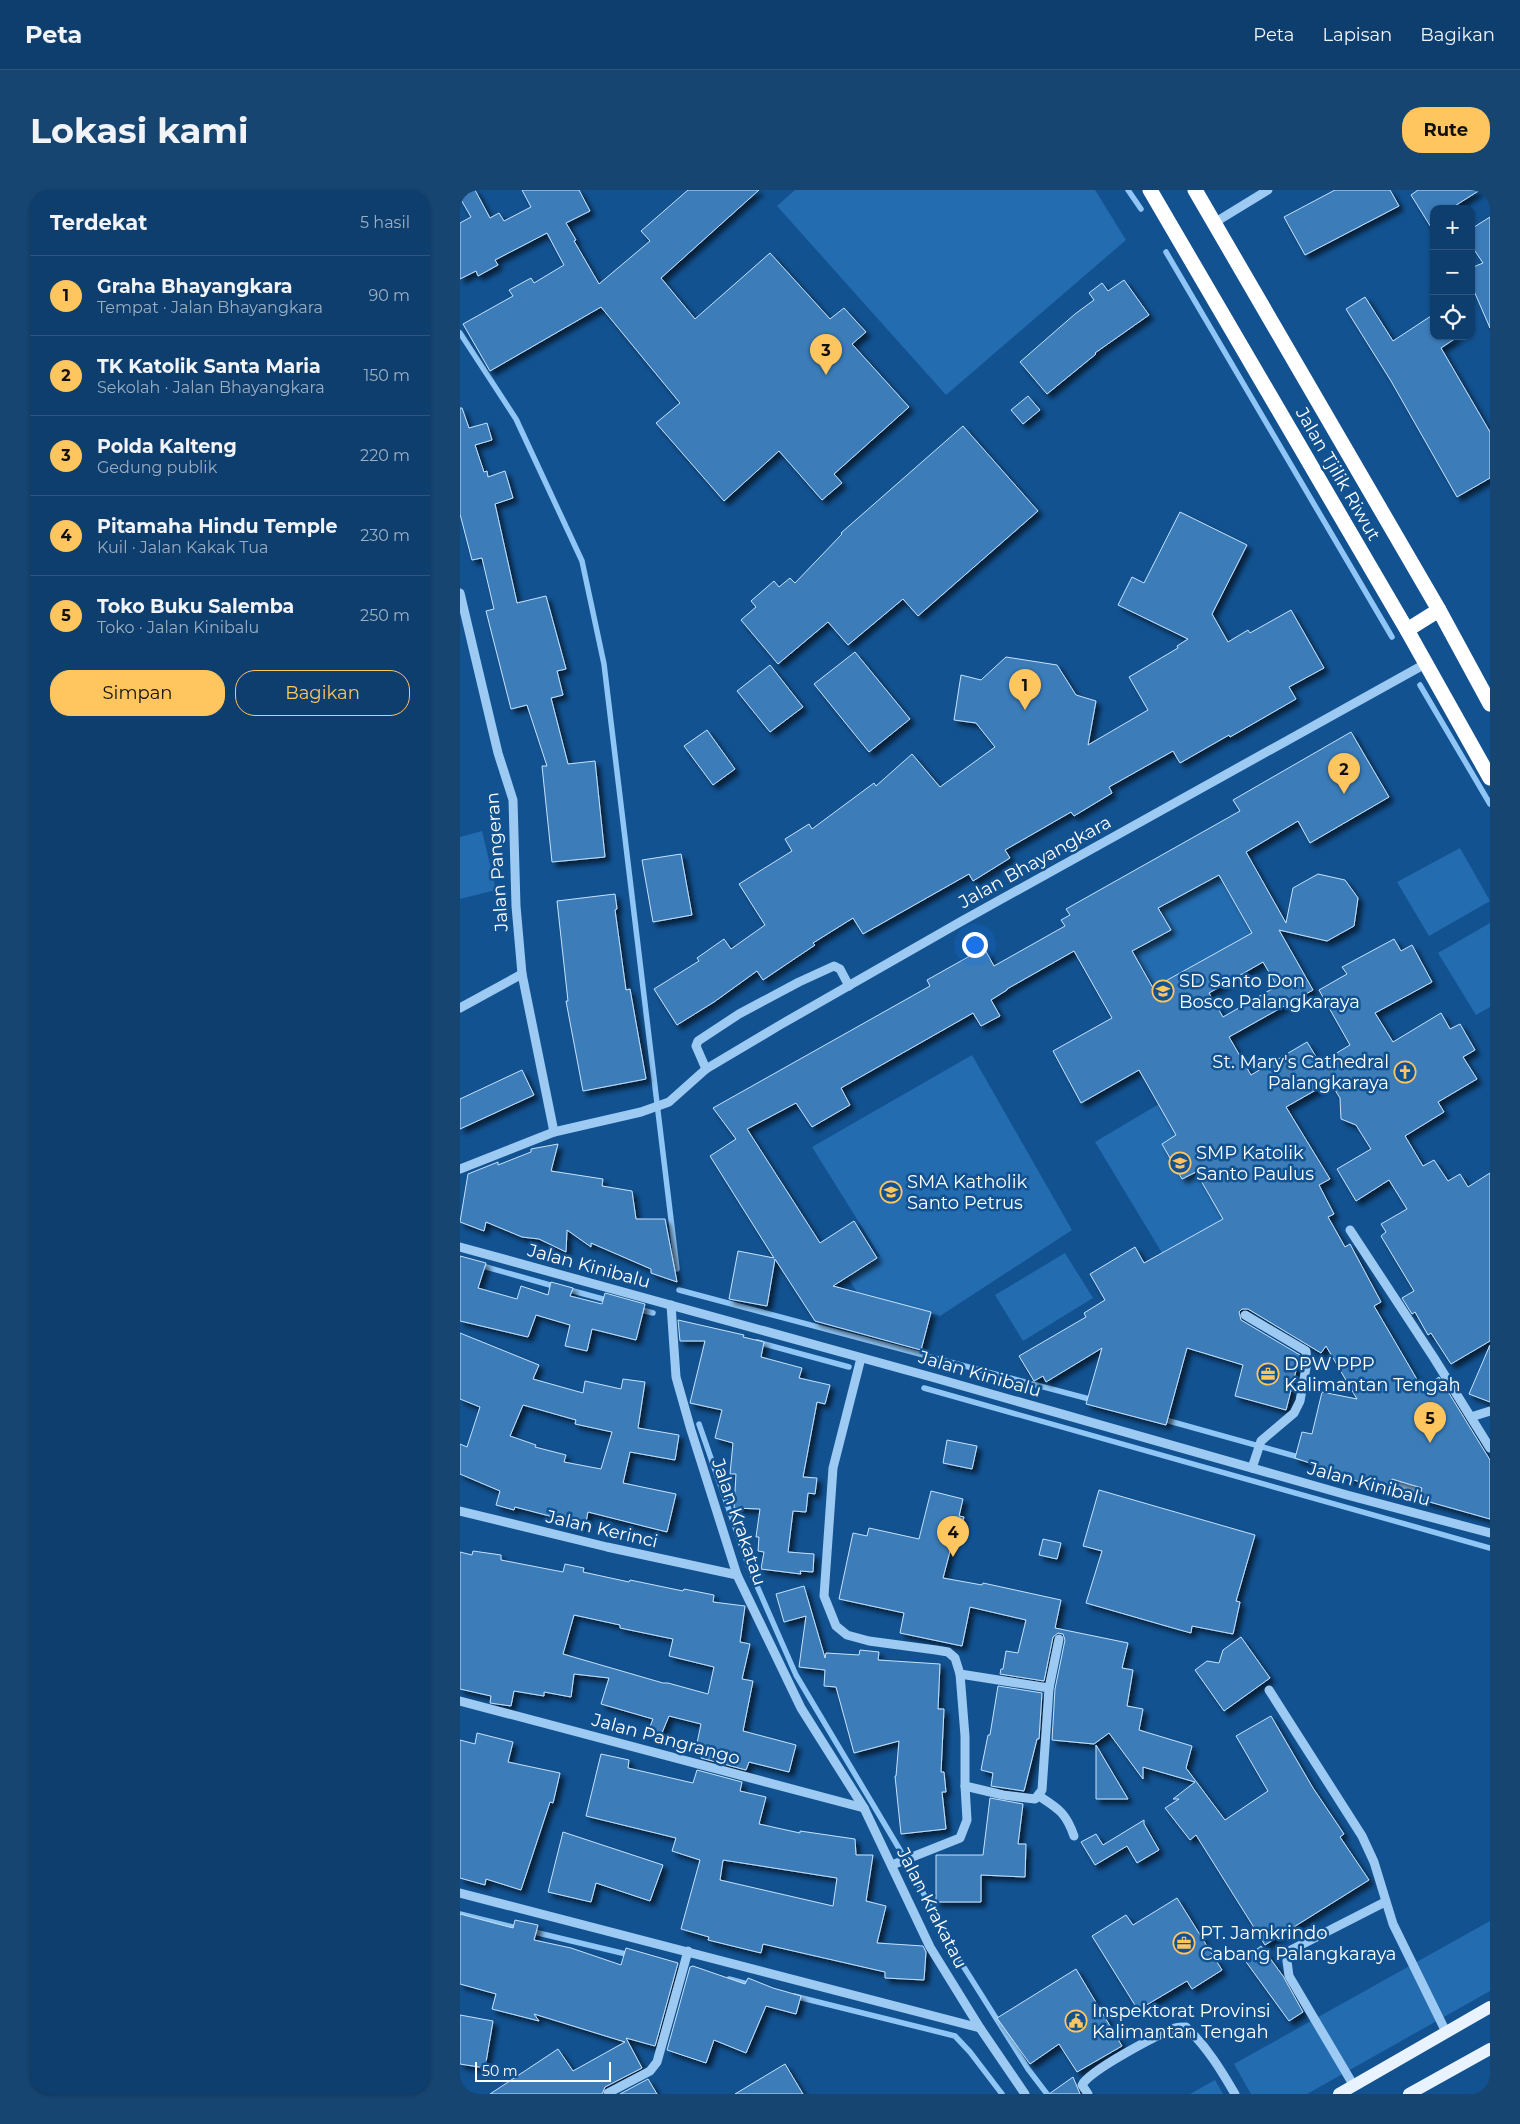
<!DOCTYPE html>
<html lang="id">
<meta charset="utf-8">
<style>
:root{--surface:#0e3e6d;--page:#174572;--text:#f1f3f6;--muted:#9baec2;--line:#2e5780;--accent:#ffc55e}
body{margin:0;font-family:Montserrat,sans-serif;background:var(--page);color:var(--text)}
.controls{position:absolute;right:15px;top:15px;display:grid;overflow:hidden;border-radius:10px;box-shadow:0 1px 4px #0004}
.controls button{width:45px;height:45px;display:grid;place-items:center;padding:0;border:0;border-bottom:1px solid var(--line);background:var(--surface);color:var(--text);font:25px sans-serif}
.scale{position:absolute;left:15px;bottom:12px;width:136px;box-sizing:border-box;padding-left:5px;border:2px solid #fff;border-top:0;font-size:14px;line-height:18px;white-space:nowrap;color:#fff;-webkit-text-stroke:4px #125291;paint-order:stroke}
.you{position:absolute;left:514px;top:754px;width:18px;height:18px;margin:-12px;border:4px solid #fff;border-radius:50%;background:#1a73e8;box-shadow:0 0 0 8px #1a73e833}
.badge{display:grid;place-items:center;width:32px;height:32px;border-radius:50%;background:var(--accent);color:#111;font-size:16px;font-weight:700}
.pin{position:absolute;translate:-50% -41px;filter:drop-shadow(0 1px 2px #0008)}
.pin::after{content:'';position:absolute;top:26px;width:18px;height:15px;background:inherit;clip-path:polygon(0 0,100% 0,50% 100%)}
.list{margin:0;padding:0;list-style:none}
h2{display:flex;justify-content:space-between;align-items:center;height:65px;margin:0;padding:0 20px;font-size:21px}
h2 small{font-size:16px;font-weight:400;color:var(--muted)}
.list li{display:grid;grid-template-columns:32px 1fr auto;gap:15px;align-items:center;box-sizing:border-box;height:80px;padding:0 20px;border-top:1px solid var(--line)}
.list b{display:block;font-size:19px;white-space:nowrap}
.list p{margin:0;font-size:16px;white-space:nowrap;color:var(--muted)}
.list em{font-size:16px;font-style:normal;color:var(--muted)}
.actions{display:flex;gap:10px;padding:15px 20px}
.actions a{flex:1;padding:11px 0;border:1px solid var(--accent);border-radius:20px;text-align:center;font-size:18px;color:var(--accent)}
.actions .main{background:var(--accent);color:#111}
.icon{flex:none;width:28px;height:28px;fill:none;stroke:currentColor;stroke-width:2;stroke-linecap:round;stroke-linejoin:round}
.map{position:relative;flex:none;width:1030px;height:1904px;overflow:hidden;border-radius:20px}
header{display:flex;align-items:center;gap:30px;box-sizing:border-box;height:70px;padding:0 25px;background:var(--surface);border-bottom:1px solid var(--line)}
header strong{font-size:24px}
nav{display:flex;gap:28px;margin-inline-start:auto;font-size:18px}
.intro{display:flex;align-items:center;justify-content:space-between;box-sizing:border-box;height:120px;padding:0 30px}
h1{margin:0;font-size:35px}
.button{padding:12px 22px;border-radius:20px;background:var(--accent);color:#111;font-size:18px;font-weight:700}
main{display:flex;gap:30px;padding:0 30px}
aside{flex:1;background:var(--surface);border-radius:20px;box-shadow:0 1px 4px #0004}
.map>svg:first-child{display:block}
.green{fill:#236cb0}
.lines{fill:none;stroke-linecap:round;stroke-linejoin:round}
.stream{stroke:#8fc6f6;stroke-width:5.5}
.building{fill:#3a7cb9;stroke:#c5e2fd;fill-rule:evenodd;filter:url(#shadow)}
.minor{stroke:#9dcaf2;stroke-width:9}
.major{stroke:#e8f3ff;stroke-width:12}
.highway{stroke:#fff;stroke-width:15}
.labels{text-anchor:middle;stroke-width:5;stroke-linejoin:round;paint-order:stroke}
.street-label{font-size:18px;fill:#fff;stroke:#125291}
.poi-label{font-size:18px;fill:#fff;stroke:#125291;text-anchor:start}
</style>
<header>
<strong>Peta</strong>
<nav><a>Peta</a><a>Lapisan</a><a>Bagikan</a></nav>
</header>
<div class="intro"><h1>Lokasi kami</h1><a class="button">Rute</a></div>
<main>
<aside>
<h2>Terdekat<small>5 hasil</small></h2>
<ul class="list">
<li><span class="badge">1</span><div><b>Graha Bhayangkara</b><p>Tempat · Jalan Bhayangkara</p></div><em>90 m</em></li>
<li><span class="badge">2</span><div><b>TK Katolik Santa Maria</b><p>Sekolah · Jalan Bhayangkara</p></div><em>150 m</em></li>
<li><span class="badge">3</span><div><b>Polda Kalteng</b><p>Gedung publik</p></div><em>220 m</em></li>
<li><span class="badge">4</span><div><b>Pitamaha Hindu Temple</b><p>Kuil · Jalan Kakak Tua</p></div><em>230 m</em></li>
<li><span class="badge">5</span><div><b>Toko Buku Salemba</b><p>Toko · Jalan Kinibalu</p></div><em>250 m</em></li>
</ul>
<div class="actions"><a class="main">Simpan</a><a>Bagikan</a></div>
</aside>
<div class="map">
<svg width="1030" height="1904" viewBox="0 0 1030 1904">
<defs>
<filter id="shadow"><feDropShadow dx="4.5" dy="4.5" stdDeviation="2.5" flood-color="#0009"/></filter>
</defs>
<rect width="100%" height="100%" fill="#125291"/>
<!-- green -->
<g class="green">
<path d="M335 0H635L666 50 486 205 317 16Z"/>
<path d="M22 641 36 700 0 709V647Z"/>
<path d="M1000 658 1030 711 969 746 937 692Z"/>
<path d="M759 685 792 743 693 798 672 761 710 740 698 718Z"/>
<path d="M1030 733V817L1016 825 978 763Z"/>
<path d="M512 865 612 1040 480 1126 397 1102 387 1087 420 1066 352 957Z"/>
<path d="M699 914 716 945 702 954 722 989 736 982 763 1029 702 1063 635 952Z"/>
<path d="M605 1063 633 1108 563 1151 535 1105Z"/>
<path d="M1030 1731V1801L847 1904H791L774 1874Z"/>
<path d="M755 1890 763 1904H730Z"/>
</g>
<g class="lines">
<!-- stream -->
<g class="stream">
<path d="M668 0 681 19"/>
<path d="M706 62 932 447"/>
<path d="M0 143 56 229 122 371 144 474 217 1079"/>
<path d="M960 495 1030 614"/>
<path d="M19 1075 97 1097"/>
<path d="M106 1099 150 1111"/>
<path d="M219 1100 633 1210"/>
<path d="M178 1119 193 1123"/>
<path d="M297 1152 389 1177"/>
<path d="M464 1198 1030 1358"/>
<path d="M702 1229 842 1268"/>
<path d="M239 1234 290 1380 336 1485 440 1660 500 1771 568 1879 587 1904"/>
<path d="M924 1290 968 1303"/>
<path d="M0 1724 61 1739"/>
<path d="M70 1741 170 1765"/>
<path d="M269 1789 291 1795"/>
<path d="M334 1806 495 1846 510 1862 542 1904"/>
</g>
</g>
<!-- building -->
<g class="building">
<path d="M0 0H15L30 28 39 23 44 31 71 17 62 0H119L130 21 106 33 116 50 114 51 139 94 190 51 181 41 228 0H299L201 88 235 129 310 63 370 129 384 118 406 142 392 154 449 217 374 284 382 293 362 310 319 261 264 311 196 233 220 213 141 117 30 181 3 134 53 106 49 100 71 88 74 93 104 75 87 43 35 70 38 75 18 86 16 81 0 89V33L11 27 0 8Z"/>
<path d="M875 0H930L939 16 845 65 824 27Z"/>
<path d="M958 0H1020L990 19H974V42L951 5Z"/>
<path d="M1030 27V138L1011 94V78L1023 73 1011 55V39Z"/>
<path d="M664 90 689 125 635 163 636 164 587 204 560 172 615 124 634 110 629 103 642 93 648 101Z"/>
<path d="M905 107 933 151 974 124V146H999L981 158 1030 242V288L997 307 931 191 886 119Z"/>
<path d="M568 206 580 220 563 234 551 220Z"/>
<path d="M0 218H2L9 238 27 233 32 250 15 255 24 282 27 281 28 287 45 281 53 308 35 314 57 413 86 406 106 479 97 481 103 505 91 508 108 574 135 571 145 667 92 672 82 576H87L67 515 51 519 26 421 34 419 22 368 12 370 0 324Z"/>
<path d="M503 236 578 321 458 426 443 409 388 455 368 432 318 474 281 430 296 417 291 411 314 391 319 397 330 388 335 393 382 344 381 343Z"/>
<path d="M720 322 787 355 752 424 768 452 788 440 790 443 831 420 864 478 829 497 836 509 770 547 769 545 720 573 713 561 649 597 652 603 614 626 611 622 545 660 550 668 513 691 509 684 403 744 393 728 353 753 355 755 303 790 297 781 254 812 217 835 194 799 239 771 237 768 264 749 271 759 305 735 279 694 332 661 325 649 349 634 352 639 414 593 416 596 452 564 480 597 535 557 516 533 494 530 501 485 521 490 546 467 597 475 616 505 636 511 628 555 688 520 669 487 718 458 717 456 728 449 658 415 672 387 684 393Z"/>
<path d="M395 462 450 529 409 562 354 494Z"/>
<path d="M310 475 343 517 310 542 277 501Z"/>
<path d="M247 540 275 579 253 595 224 556Z"/>
<path d="M891 542 929 607 850 653 838 631 786 662 826 733 833 698 858 684 885 690 898 708 894 736 867 751 819 740 853 800 769 847 791 885 847 852 860 873 890 855 859 800 887 784 882 777 934 749 941 761 952 755 972 792 915 823 933 852 981 823 990 839 1000 834 1015 860 1003 867 1017 889 978 912 984 922 945 946 963 976 974 970 988 991 1000 984 1008 997 1030 983V1151L991 1174 971 1143 968 1145 955 1122 952 1124 942 1108 954 1101 921 1046 926 1042 921 1034 947 1019 929 990 896 1011 877 979 911 959 896 935 881 929 880 908 870 892 826 917 870 989 859 995 874 1024 868 1027 885 1057 890 1054 921 1112 914 1116 962 1198 979 1187 1030 1270V1329L959 1309 962 1298 932 1289 928 1301 869 1282 870 1280 835 1268 842 1242 852 1244 862 1202 897 1209 866 1156 861 1163 788 1119H782L779 1122 781 1130 840 1165 826 1220 775 1206 783 1175 727 1158 706 1235 626 1214 642 1158 586 1192 583 1186 574 1191 559 1166 626 1127 624 1123 645 1110 630 1084 675 1057 684 1073 763 1029 736 982 722 989 702 954 716 945 679 880 621 913 593 861 652 828 614 761 547 799V800L531 810 540 826 521 836 513 823 381 898 390 915 352 937 336 913 287 939 360 1053 394 1031 417 1068 373 1096 471 1122 461 1160 355 1131 315 1069 307 1116 269 1109 278 1061 314 1068 250 966 276 949 253 918 470 796 467 790 524 758 534 776 605 736 601 730 610 725 606 719 780 621 773 610ZM759 685 792 743 693 798 672 761 711 740 698 718ZM803 772 817 796 763 827 749 803Z"/>
<path d="M221 664 232 725 193 732 182 670Z"/>
<path d="M155 704 157 719 155 720 166 800 170 799 186 889 123 901 106 811H108L97 711Z"/>
<path d="M62 880 74 905 0 939V909Z"/>
<path d="M98 954 91 981 143 989 142 996 172 1001 176 1029H205L217 1092 191 1083V1079L131 1053V1057L107 1040 106 1062 79 1049 62 1047 26 1032 24 1041 0 1032 8 984 38 972V975L71 962V959Z"/>
<path d="M0 1066 26 1073 18 1098 57 1109 61 1096 88 1105 91 1092 113 1098 110 1106 142 1114 145 1103 185 1114 176 1150 132 1139 127 1161 105 1156 110 1135 76 1125 68 1147 0 1131Z"/>
<path d="M218 1130 284 1145 283 1147 304 1152 301 1167 342 1178 339 1188 370 1195 365 1214 357 1212 343 1287 357 1288 355 1304 348 1303 346 1322 333 1321 328 1362 354 1364 353 1382 340 1381 341 1384 301 1379 304 1362 298 1361 299 1347H296L300 1319 274 1318 276 1284H270L273 1253 255 1248 262 1220 230 1213 245 1151H220Z"/>
<path d="M0 1143 79 1175 73 1189 123 1203 125 1191 161 1199 163 1189 185 1192 178 1238 219 1245 215 1270 170 1262 163 1293 216 1304 207 1342 128 1322 125 1337 105 1334V1330L55 1317 54 1320 36 1315 40 1301 0 1284V1254L7 1257 20 1217 0 1209ZM63 1215 116 1230 115 1234 152 1242 141 1279 104 1272 106 1265 75 1257 76 1255 50 1246Z"/>
<path d="M1030 1155V1212L1009 1204Z"/>
<path d="M487 1250 517 1256 512 1279 483 1273Z"/>
<path d="M639 1300 795 1345 776 1411 780 1412 773 1444 732 1436 731 1443 720 1440 626 1413 642 1361 623 1356Z"/>
<path d="M471 1301 503 1309 499 1326 504 1327 499 1345 494 1346 483 1388 522 1395 523 1393 601 1410 595 1438 668 1453 662 1478 673 1480 667 1516 683 1519 679 1540 732 1556 726 1578 765 1630 808 1601 776 1546 811 1526 853 1598 884 1644 880 1647 909 1690 805 1755 736 1645 730 1650 705 1618 719 1609H713L735 1592 683 1577V1589L649 1543 634 1554 592 1550 595 1499 605 1450 603 1444 598 1443 593 1447 584 1491 540 1484 541 1479H543L546 1461 558 1463 566 1430 510 1417 502 1456 440 1443 444 1423 379 1409 393 1343 407 1346 409 1338 459 1349Z"/>
<path d="M583 1349 601 1353 597 1369 579 1365Z"/>
<path d="M13 1361 41 1365V1370L103 1382 105 1374 124 1378 123 1382 169 1392 170 1390 223 1401 224 1399 254 1405 253 1412 285 1416 280 1452 290 1454 282 1489 293 1491 283 1541 336 1555 329 1582 289 1572 286 1580 241 1568 244 1560 236 1558 241 1534 209 1526 199 1550 187 1544 193 1529 141 1514 149 1488 114 1484 111 1507 84 1502V1506L54 1501 51 1516 30 1513 31 1506 0 1499V1362L12 1365ZM114 1425 160 1435V1438L213 1449 209 1466 254 1477 248 1504 208 1493H203L103 1464Z"/>
<path d="M344 1396 365 1468 366 1463 399 1465 400 1460 419 1462 418 1470 480 1474 478 1519H484L481 1582H484L486 1602H482L486 1639 441 1644 435 1586H436L439 1551 394 1563 376 1497 364 1496 365 1480 339 1477 346 1426 324 1432 316 1404Z"/>
<path d="M781 1447 810 1488 764 1521 735 1480 747 1471 759 1473 763 1460Z"/>
<path d="M538 1496 582 1503 579 1549H577L564 1601 531 1596 533 1583 521 1580 528 1545H530Z"/>
<path d="M17 1543 53 1552 48 1572 100 1583 93 1613 90 1612 61 1700 26 1689 25 1695 0 1688V1550L15 1554Z"/>
<path d="M636 1555 668 1609H636Z"/>
<path d="M141 1564 169 1570 168 1578 233 1593 237 1580 282 1592 280 1601 306 1607 299 1634 340 1643V1641L395 1649 396 1665H413L406 1711 426 1716 417 1753 463 1756 466 1762 464 1790 425 1788V1782L303 1754 301 1763 248 1750 249 1747 221 1739 240 1670 212 1661 216 1648 126 1626ZM263 1670 377 1688 373 1716 260 1690Z"/>
<path d="M530 1608 563 1614 558 1654H566L565 1687 521 1685V1712H476V1665H523Z"/>
<path d="M684 1630V1634L699 1660 677 1673 667 1656 635 1675 621 1652 636 1644 643 1655Z"/>
<path d="M103 1642 203 1675 190 1711 136 1693 131 1712 88 1702Z"/>
<path d="M717 1708 762 1780 732 1799 727 1791 678 1820 632 1746 666 1725 673 1735Z"/>
<path d="M0 1724 53 1738 55 1730 78 1735 74 1750 111 1758 161 1775 166 1758 218 1773 195 1856 166 1848 182 1878 145 1897 142 1904H30L98 1859 113 1881 165 1852 74 1824 79 1831 32 1819 36 1804 0 1794Z"/>
<path d="M801 1756 823 1786 843 1822 829 1831 784 1769Z"/>
<path d="M233 1776 285 1794 288 1788 313 1798 341 1806 336 1824 306 1816 286 1863 254 1850 246 1873 207 1860 230 1777Z"/>
<path d="M616 1779 662 1856 617 1882 599 1854 570 1874 537 1828Z"/>
<path d="M0 1825 33 1831 25 1878 0 1874Z"/>
<path d="M325 1874 343 1904H275Z"/>
<path d="M613 1887 620 1904H589Z"/>
<path d="M188 1889 197 1904H160Z"/>
</g>
<g class="lines">
<!-- minor -->
<g class="minor">
<path d="M754 33 808 0"/>
<path d="M0 403 38 563 53 610 56 716 62 784 94 942"/>
<path d="M0 818 62 784"/>
<path d="M246 879 236 856 238 851 279 824 339 792 374 776 380 779 389 796"/>
<path d="M0 979 94 942 181 922 209 912 246 879 320 835 502 731 965 474"/>
<path d="M890 1040 974 1168 1030 1258"/>
<path d="M0 1057 475 1188 887 1305 1030 1343"/>
<path d="M211 1115 216 1187 231 1240 277 1385 341 1518 404 1618 470 1757 520 1838 565 1904"/>
<path d="M785 1125 846 1161 847 1172 840 1211 834 1223 801 1251 792 1278"/>
<path d="M401 1168 373 1278 364 1406 376 1436 387 1445 409 1451 476 1460 488 1462 495 1468 500 1484 505 1546V1596L507 1630 500 1648 432 1675"/>
<path d="M1011 1227 1030 1221"/>
<path d="M0 1321 147 1357 277 1385"/>
<path d="M500 1484 589 1498 582 1600 575 1609 543 1605 505 1596"/>
<path d="M589 1498 599 1449"/>
<path d="M809 1500 902 1646 914 1672 933 1734 986 1842"/>
<path d="M0 1511 404 1618"/>
<path d="M579 1606C599 1619 606 1623 614 1646"/>
<path d="M0 1703 520 1838"/>
<path d="M894 1896 829 1786 827 1771 831 1760 925 1712"/>
<path d="M148 1903 190 1881 197 1872 228 1761"/>
<path d="M628 1904 622 1895C630 1880 697 1845 715 1838 718 1837 722 1837 726 1837 747 1857 761 1880 775 1904"/>
</g>
<!-- major -->
<g class="major">
<path d="M879 1904 1030 1817"/>
<path d="M949 1904 1030 1859"/>
</g>
<!-- highway -->
<g class="highway">
<path d="M690 0 947 440 1030 588"/>
<path d="M735 0 979 420 1030 514"/>
<path d="M947 440 979 420"/>
</g>
</g>
<!-- icons -->
<defs>
<g id="school-ring" transform="scale(1.125)"><circle r="9.5" fill="#125291" stroke="#ffc55e" stroke-width="1.5"/><path d="M0-5L7-2L0 1L-7-2ZM-4 1L0 2.5L4 1V4Q0 6-4 4Z" fill="#ffc55e"/></g>
<g id="church-ring" transform="scale(1.125)"><circle r="9.5" fill="#125291" stroke="#ffc55e" stroke-width="1.5"/><path d="M-1.2-6h2.4v3.5h3.3v2.4h-3.3V6h-2.4V-.1h-3.3v-2.4h3.3Z" fill="#ffc55e"/></g>
<g id="office-ring" transform="scale(1.125)"><circle r="9.5" fill="#125291" stroke="#ffc55e" stroke-width="1.5"/><path d="M-6-3h4V-5.5h4V-3h4V5H-6ZM-1-4.5V-3h2v-1.5ZM-6 0V1H6V0Z" fill="#ffc55e"/></g>
<g id="civic-ring" transform="scale(1.125)"><circle r="9.5" fill="#125291" stroke="#ffc55e" stroke-width="1.5"/><path d="M-.6-6.5H3V-4.5H.6V-3L4-1V1h2V6H-6V1h2V-1L-.6-3ZM-1.2 2.5V6h2.4V2.5Z" fill="#ffc55e"/></g>
</defs>
<g fill-rule="evenodd">
<use href="#school-ring" x="703" y="801"/>
<use href="#church-ring" x="945" y="882"/>
<use href="#school-ring" x="720" y="973"/>
<use href="#school-ring" x="431" y="1002"/>
<use href="#office-ring" x="808" y="1184"/>
<use href="#office-ring" x="724" y="1753"/>
<use href="#civic-ring" x="616" y="1831"/>
</g>
<g class="labels">
<!-- street labels -->
<g class="street-label">
<text transform="translate(878 284) rotate(60)" y="6">Jalan Tjilik Riwut</text>
<text transform="translate(37 672) rotate(-94)" y="6">Jalan Pangeran</text>
<text transform="translate(575 672) rotate(-29)" y="6">Jalan Bhayangkara</text>
<text transform="translate(129 1076) rotate(15)" y="6">Jalan Kinibalu</text>
<text transform="translate(520 1184) rotate(16)" y="6">Jalan Kinibalu</text>
<text transform="translate(909 1294) rotate(15)" y="6">Jalan Kinibalu</text>
<text transform="translate(279 1332) rotate(71)" y="6">Jalan Krakatau</text>
<text transform="translate(142 1339) rotate(13)" y="6">Jalan Kerinci</text>
<text transform="translate(206 1549) rotate(15)" y="6">Jalan Pangrango</text>
<text transform="translate(472 1718) rotate(63)" y="6">Jalan Krakatau</text>
</g>
<!-- poi labels -->
<g class="poi-label">
<text x="719" y="797">SD Santo Don<tspan x="719" dy="21">Bosco Palangkaraya</tspan></text>
<text x="929" y="878" text-anchor="end">St. Mary's Cathedral<tspan x="929" dy="21">Palangkaraya</tspan></text>
<text x="736" y="969">SMP Katolik<tspan x="736" dy="21">Santo Paulus</tspan></text>
<text x="447" y="998">SMA Katholik<tspan x="447" dy="21">Santo Petrus</tspan></text>
<text x="824" y="1180">DPW PPP<tspan x="824" dy="21">Kalimantan Tengah</tspan></text>
<text x="740" y="1749">PT. Jamkrindo<tspan x="740" dy="21">Cabang Palangkaraya</tspan></text>
<text x="632" y="1827">Inspektorat Provinsi<tspan x="632" dy="21">Kalimantan Tengah</tspan></text>
</g>
</g>
</svg>
<div class="controls">
<button>+</button>
<button>−</button>
<button><svg class="icon" aria-label="locate" viewBox="0 0 24 24"><circle cx="12" cy="12" r="6"/><path d="M12 2v4M12 18v4M2 12h4M18 12h4"/></svg></button>
</div>
<div class="scale">50 m</div>
<div class="you"></div>
<div class="pin badge" style="left:565px;top:520px">1</div>
<div class="pin badge" style="left:884px;top:604px">2</div>
<div class="pin badge" style="left:366px;top:185px">3</div>
<div class="pin badge" style="left:493px;top:1367px">4</div>
<div class="pin badge" style="left:970px;top:1253px">5</div>
</div>
</main>
